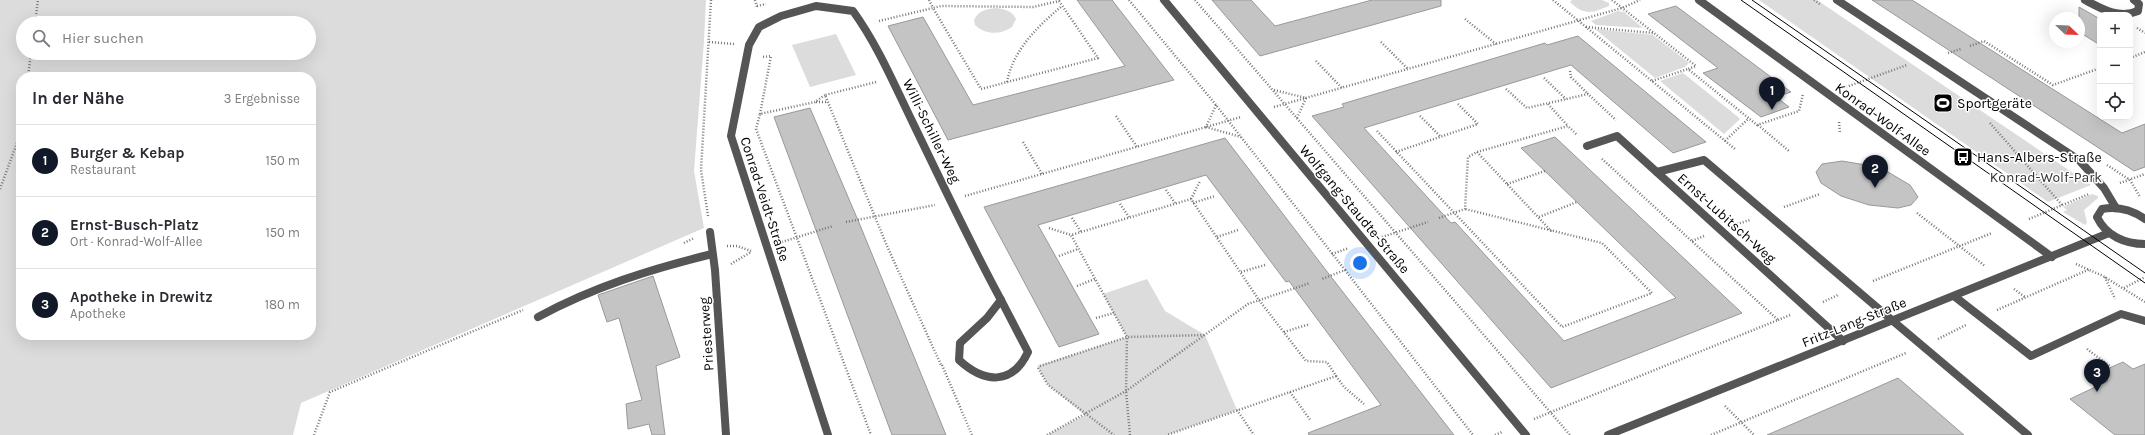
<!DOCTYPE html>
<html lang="de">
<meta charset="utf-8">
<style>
:root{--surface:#fff;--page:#f7f7f7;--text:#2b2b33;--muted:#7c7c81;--line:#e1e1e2;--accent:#111827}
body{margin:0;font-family:Karla,sans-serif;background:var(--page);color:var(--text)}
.controls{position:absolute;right:12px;top:12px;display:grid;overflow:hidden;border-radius:8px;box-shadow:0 4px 16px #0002}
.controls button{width:36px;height:36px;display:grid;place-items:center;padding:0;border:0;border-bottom:1px solid var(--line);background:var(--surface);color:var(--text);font:20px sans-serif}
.compass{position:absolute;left:2049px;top:12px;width:36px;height:36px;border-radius:50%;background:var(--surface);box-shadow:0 4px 16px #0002;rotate:113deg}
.you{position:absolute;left:1360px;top:263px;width:14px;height:14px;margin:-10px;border:3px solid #fff;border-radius:50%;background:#1a73e8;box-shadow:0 0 0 6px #1a73e833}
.badge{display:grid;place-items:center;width:26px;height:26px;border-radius:50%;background:var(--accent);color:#fff;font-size:13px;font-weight:700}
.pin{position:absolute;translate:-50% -33px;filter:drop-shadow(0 1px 2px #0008)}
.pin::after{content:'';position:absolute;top:21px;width:14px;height:12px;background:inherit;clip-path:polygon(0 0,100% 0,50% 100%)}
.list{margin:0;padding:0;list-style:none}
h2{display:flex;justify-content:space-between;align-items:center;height:52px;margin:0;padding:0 16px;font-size:17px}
h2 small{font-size:13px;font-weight:400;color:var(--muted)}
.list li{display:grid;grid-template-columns:26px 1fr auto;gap:12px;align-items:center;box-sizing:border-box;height:72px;padding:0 16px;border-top:1px solid var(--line)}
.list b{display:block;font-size:15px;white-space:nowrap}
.list p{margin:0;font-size:13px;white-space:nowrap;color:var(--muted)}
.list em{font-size:13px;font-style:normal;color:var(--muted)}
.icon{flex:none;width:22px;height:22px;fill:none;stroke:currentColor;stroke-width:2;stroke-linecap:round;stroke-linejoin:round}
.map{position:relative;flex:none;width:2145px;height:435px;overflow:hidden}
.search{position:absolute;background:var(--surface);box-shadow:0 4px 16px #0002;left:16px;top:16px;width:300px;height:44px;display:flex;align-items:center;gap:10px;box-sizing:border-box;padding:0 14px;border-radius:22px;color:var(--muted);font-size:15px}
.panel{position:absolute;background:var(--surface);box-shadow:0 4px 16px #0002;left:16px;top:72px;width:300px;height:268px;border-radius:16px}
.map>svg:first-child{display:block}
.green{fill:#dcdcdc;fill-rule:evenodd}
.building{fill:#c4c4c4;stroke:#999}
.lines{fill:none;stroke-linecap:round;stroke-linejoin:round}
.path{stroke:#777;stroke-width:2.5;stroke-dasharray:1 2;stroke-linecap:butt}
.service{stroke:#555;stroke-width:8}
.minor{stroke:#555;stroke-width:8}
.tram{stroke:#000;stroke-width:1}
.labels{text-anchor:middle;stroke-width:3;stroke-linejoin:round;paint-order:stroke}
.poi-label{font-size:14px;fill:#000;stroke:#fff;text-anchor:start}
.street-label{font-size:14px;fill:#000;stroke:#fff}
.park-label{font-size:14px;fill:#333;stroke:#fff}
</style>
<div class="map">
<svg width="2145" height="435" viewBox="0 0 2145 435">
<rect width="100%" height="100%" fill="#fff"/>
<!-- green -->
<g class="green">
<path d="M0 0H706L704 41 694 171 704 228 301 403 293 435H0ZM23 23H309V53H23ZM21 77H311V335H21Z"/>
<path d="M1572 0H1602L1609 3V6C1592 13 1584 16 1570 2Z"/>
<path d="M1759 0H1817L2091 185 2048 202Z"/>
<path d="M996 8C1005 9 1012 11 1016 19L1012 27C1001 35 985 35 975 25L974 20C978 11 986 9 996 8Z"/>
<path d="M1618 11 1624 12 1643 28 1596 25 1591 21Z"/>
<path d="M1595 29 1653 35 1689 63 1685 67 1655 78Z"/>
<path d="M836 34 856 75 810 87 792 45Z"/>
<path d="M1683 73 1738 117 1740 119 1724 134 1660 81Z"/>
<path d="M2092 194 2098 196V198L2084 210 2087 223 2085 225 2063 212 2067 210 2063 207Z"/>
<path d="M1147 279 1165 311 1205 335 1237 410 1167 435H1047L1085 415 1048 385 1037 366 1127 337 1103 294Z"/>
</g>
<!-- building -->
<g class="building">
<path d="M1077 0H1112L1174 80 948 140 888 26 923 17 973 105 1125 66Z"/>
<path d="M1212 0H1251L1275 26 1372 0H1441V6L1260 56Z"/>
<path d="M1872 0H1912L2122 133 2145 124V167L2134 171Z"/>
<path d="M1676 6 1791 92 1776 97 1789 107 1761 117 1703 73 1718 68 1648 14Z"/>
<path d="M2079 7 2100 19V45L2079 32Z"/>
<path d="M1578 36 1706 142 1673 153 1571 65 1364 128 1451 223 1455 222 1564 341 1676 298 1521 148 1555 137 1742 313 1551 388 1312 116 1344 107 1342 104 1545 43 1547 45Z"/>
<path d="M810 108 860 225 946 435H892L774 117Z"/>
<path d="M1225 138 1325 269 1454 435H1309L1308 433 1381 405 1289 281 1286 282 1206 175 1038 225 1099 334 1059 347 984 207Z"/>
<path d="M1842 161 1872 166 1888 172 1910 185 1918 197 1911 205 1898 208 1869 205 1841 196 1821 183 1816 172 1822 164Z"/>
<path d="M653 276 680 357 656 366 665 435H652L649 424 628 429 626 404 642 400 619 318 607 322 598 295Z"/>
<path d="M2123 362 2133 369 2145 364V435H2115L2070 399 2108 381 2098 373Z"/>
<path d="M1898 378 1964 435H1767L1855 397Z"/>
</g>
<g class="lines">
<!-- path -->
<g class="path">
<path d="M755 0 757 7"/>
<path d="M929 0 933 8"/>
<path d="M1129 0 1216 105 1345 270 1322 279"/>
<path d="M1195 0 1570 435"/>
<path d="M1553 0 1735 149"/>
<path d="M1612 0 1696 66 1688 69 1757 125 1799 111 1803 94"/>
<path d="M1814 0 1821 5"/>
<path d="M1059 1 1098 58 981 89 933 8 941 6 1033 7Z"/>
<path d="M757 6 766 4"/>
<path d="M1465 19 1496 44"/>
<path d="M879 21 933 8"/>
<path d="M35 23 38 0"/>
<path d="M1586 27 1653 33"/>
<path d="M2137 28 2145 33"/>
<path d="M709 42 734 44"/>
<path d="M1381 42 1408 69"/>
<path d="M1970 46 1984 41 2053 85 2100 68"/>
<path d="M1948 53 1961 49"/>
<path d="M2130 58 2145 52"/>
<path d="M1316 61 1342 88"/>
<path d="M1570 71 1571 77 1588 94"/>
<path d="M28 77 31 53"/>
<path d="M1544 78 1566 99"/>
<path d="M1652 81 1688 69"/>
<path d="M876 82 825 95 887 246 941 365"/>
<path d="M1007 82C1013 50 1038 26 1062 6"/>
<path d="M1846 87 1907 65"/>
<path d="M1506 89 1527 108 1588 94 1616 120"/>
<path d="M1274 90 1306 98 1297 118"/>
<path d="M825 95 815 102 760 114 756 129 871 435"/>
<path d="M816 102H828"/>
<path d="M1548 104 1568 126"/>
<path d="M1216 105 1206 127 1241 137"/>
<path d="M1274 107 1622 8 1640 0"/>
<path d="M760 114 771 56 763 57"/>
<path d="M1116 116 1137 147"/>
<path d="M1420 116 1441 137"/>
<path d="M1839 122 1840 133"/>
<path d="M1990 123 2062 205"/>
<path d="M1758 125 1789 151"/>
<path d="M1377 131 1562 327 1652 293 1602 243 1465 209"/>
<path d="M1725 141 1749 118"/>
<path d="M1023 142 1042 174"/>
<path d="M1396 152 1478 124 1458 104"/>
<path d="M1477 152 1552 232"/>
<path d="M2107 165 2130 180 2140 197"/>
<path d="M2120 183 2145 174"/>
<path d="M1507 184 1545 171"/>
<path d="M0 189 21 132"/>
<path d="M1166 190 1175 203"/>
<path d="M965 196 1241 117"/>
<path d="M1191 199 1200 181"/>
<path d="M1193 203 1215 196"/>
<path d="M1120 204 1129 217"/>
<path d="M1784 207 1820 194"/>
<path d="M1917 213 1985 266"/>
<path d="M708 216 701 170 711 0"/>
<path d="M1539 217 1577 202"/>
<path d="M1072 218 1081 232"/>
<path d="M1439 218 1465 209 1468 157 1477 152 1568 126 1577 135"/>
<path d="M2029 219 2089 194"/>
<path d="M846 222 935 205"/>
<path d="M1737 224 1750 220"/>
<path d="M1049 228 1071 235"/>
<path d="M1217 237 1238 230"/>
<path d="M1382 237 1428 222"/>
<path d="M1692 241 1704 236"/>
<path d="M782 242 833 226"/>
<path d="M684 243 694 238"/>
<path d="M727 246H737L751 251"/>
<path d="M1332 254 1349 248"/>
<path d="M1059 256 1078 249"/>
<path d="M731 264 751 252"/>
<path d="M2076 264 2103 276 2145 302"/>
<path d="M1345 270 1473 435"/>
<path d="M1241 272 1265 265"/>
<path d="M2105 277 2115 299"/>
<path d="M1873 281 1992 233"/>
<path d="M1077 286 1095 279"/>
<path d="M2124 288 2145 277"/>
<path d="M2014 289 2025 297"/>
<path d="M1823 302 1838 295"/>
<path d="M1997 310 2090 269"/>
<path d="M1096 318 1114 313"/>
<path d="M1778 320 1790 315"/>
<path d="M1284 332 1310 324"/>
<path d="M1938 339 1966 325"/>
<path d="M2087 349 2111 367"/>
<path d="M942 365 972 435"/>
<path d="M1040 366 1127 337 1204 335"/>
<path d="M1038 368 1048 385 1114 435"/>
<path d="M1336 376 1344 387 1364 404"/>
<path d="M1290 392 1311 421"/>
<path d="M1725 406 1754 435"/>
<path d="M1237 410 1254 435"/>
<path d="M1534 419 1778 320 1601 158"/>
<path d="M314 435 330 392 523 310"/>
<path d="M1047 435 1126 391 1248 304 1310 283"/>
<path d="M1130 435 1126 391 1127 337 1071 235 1191 199 1259 300 1306 361 1327 362 1336 376 1167 435"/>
<path d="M1495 435 1502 432"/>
<path d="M1711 435 1906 353"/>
</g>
<!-- service -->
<g class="service">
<path d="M1587 146 1617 136 1843 341"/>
<path d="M1657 172 1704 160 1893 321"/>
<path d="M1954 296 2031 356 2121 314 2145 321"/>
<path d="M538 317C593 287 651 269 712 254"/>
</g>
<!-- minor -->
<g class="minor">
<path d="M1164 0 1526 435"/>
<path d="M1699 0 2052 257"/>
<path d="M1837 0 2079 160 2104 188 2116 208"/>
<path d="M2085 0C2102 9 2119 19 2138 11L2139 4 2134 0"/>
<path d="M2145 219C2132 210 2118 206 2102 209L2097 217C2106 236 2125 244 2145 244"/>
<path d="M710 232 715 270 726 435"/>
<path d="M1001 300 1028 352C1012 386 984 383 959 360L960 343 987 318Z"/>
<path d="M1893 321 2028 435"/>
<path d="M828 435 731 136 749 45 759 27 781 16 816 6 853 11C877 44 894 84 912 121 941 181 969 241 1001 300"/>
<path d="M1608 435 2109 233"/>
</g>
<!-- tram -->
<g class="tram">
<path d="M1741 0 2145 283"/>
<path d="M1752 0 2145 273"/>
</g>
</g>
<!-- icons -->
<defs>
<g id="stadium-square" transform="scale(1)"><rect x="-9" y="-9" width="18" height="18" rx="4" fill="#000" stroke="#fff"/><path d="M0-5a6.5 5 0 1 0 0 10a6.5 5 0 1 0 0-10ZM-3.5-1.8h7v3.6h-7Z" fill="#fff"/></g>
<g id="bus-square" transform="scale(1)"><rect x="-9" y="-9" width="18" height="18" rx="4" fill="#000" stroke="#fff"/><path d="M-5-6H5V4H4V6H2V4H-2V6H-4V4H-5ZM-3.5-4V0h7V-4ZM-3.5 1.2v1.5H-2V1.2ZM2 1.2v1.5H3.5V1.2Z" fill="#fff"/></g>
</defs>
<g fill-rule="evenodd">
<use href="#stadium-square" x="1943" y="103"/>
<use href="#bus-square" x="1963" y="157"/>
</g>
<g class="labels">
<!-- poi labels -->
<g class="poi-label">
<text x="1957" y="108">Sportgeräte</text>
<text x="1977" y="162">Hans-Albers-Straße</text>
</g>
<!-- street labels -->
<g class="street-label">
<text transform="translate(1883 119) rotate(36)" y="5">Konrad-Wolf-Allee</text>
<text transform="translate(932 131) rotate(64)" y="5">Willi-Schiller-Weg</text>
<text transform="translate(765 199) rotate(72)" y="5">Conrad-Veidt-Straße</text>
<text transform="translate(1355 209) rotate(50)" y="5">Wolfgang-Staudte-Straße</text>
<text transform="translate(1727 218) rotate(42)" y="5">Ernst-Lubitsch-Weg</text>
<text transform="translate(1854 322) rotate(-22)" y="5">Fritz-Lang-Straße</text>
<text transform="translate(706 334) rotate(-94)" y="5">Priesterweg</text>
</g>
<!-- park labels -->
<g class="park-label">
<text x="2046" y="182">Konrad-Wolf-Park</text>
</g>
</g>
</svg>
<div class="controls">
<button>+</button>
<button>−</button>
<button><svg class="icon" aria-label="locate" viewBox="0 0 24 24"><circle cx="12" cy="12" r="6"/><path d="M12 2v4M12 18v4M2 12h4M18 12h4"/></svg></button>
</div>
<svg class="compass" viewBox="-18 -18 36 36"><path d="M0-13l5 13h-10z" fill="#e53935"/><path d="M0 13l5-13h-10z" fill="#7c7c81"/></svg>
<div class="you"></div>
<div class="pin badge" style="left:1772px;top:110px">1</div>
<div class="pin badge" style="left:1875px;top:188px">2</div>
<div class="pin badge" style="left:2097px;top:392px">3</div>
<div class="search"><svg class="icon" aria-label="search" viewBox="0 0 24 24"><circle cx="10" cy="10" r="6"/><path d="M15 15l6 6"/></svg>Hier suchen</div>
<section class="panel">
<h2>In der Nähe<small>3 Ergebnisse</small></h2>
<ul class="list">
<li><span class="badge">1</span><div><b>Burger &amp; Kebap</b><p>Restaurant</p></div><em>150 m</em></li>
<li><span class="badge">2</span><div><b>Ernst-Busch-Platz</b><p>Ort · Konrad-Wolf-Allee</p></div><em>150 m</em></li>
<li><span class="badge">3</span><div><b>Apotheke in Drewitz</b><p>Apotheke</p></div><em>180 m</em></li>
</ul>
</section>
</div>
